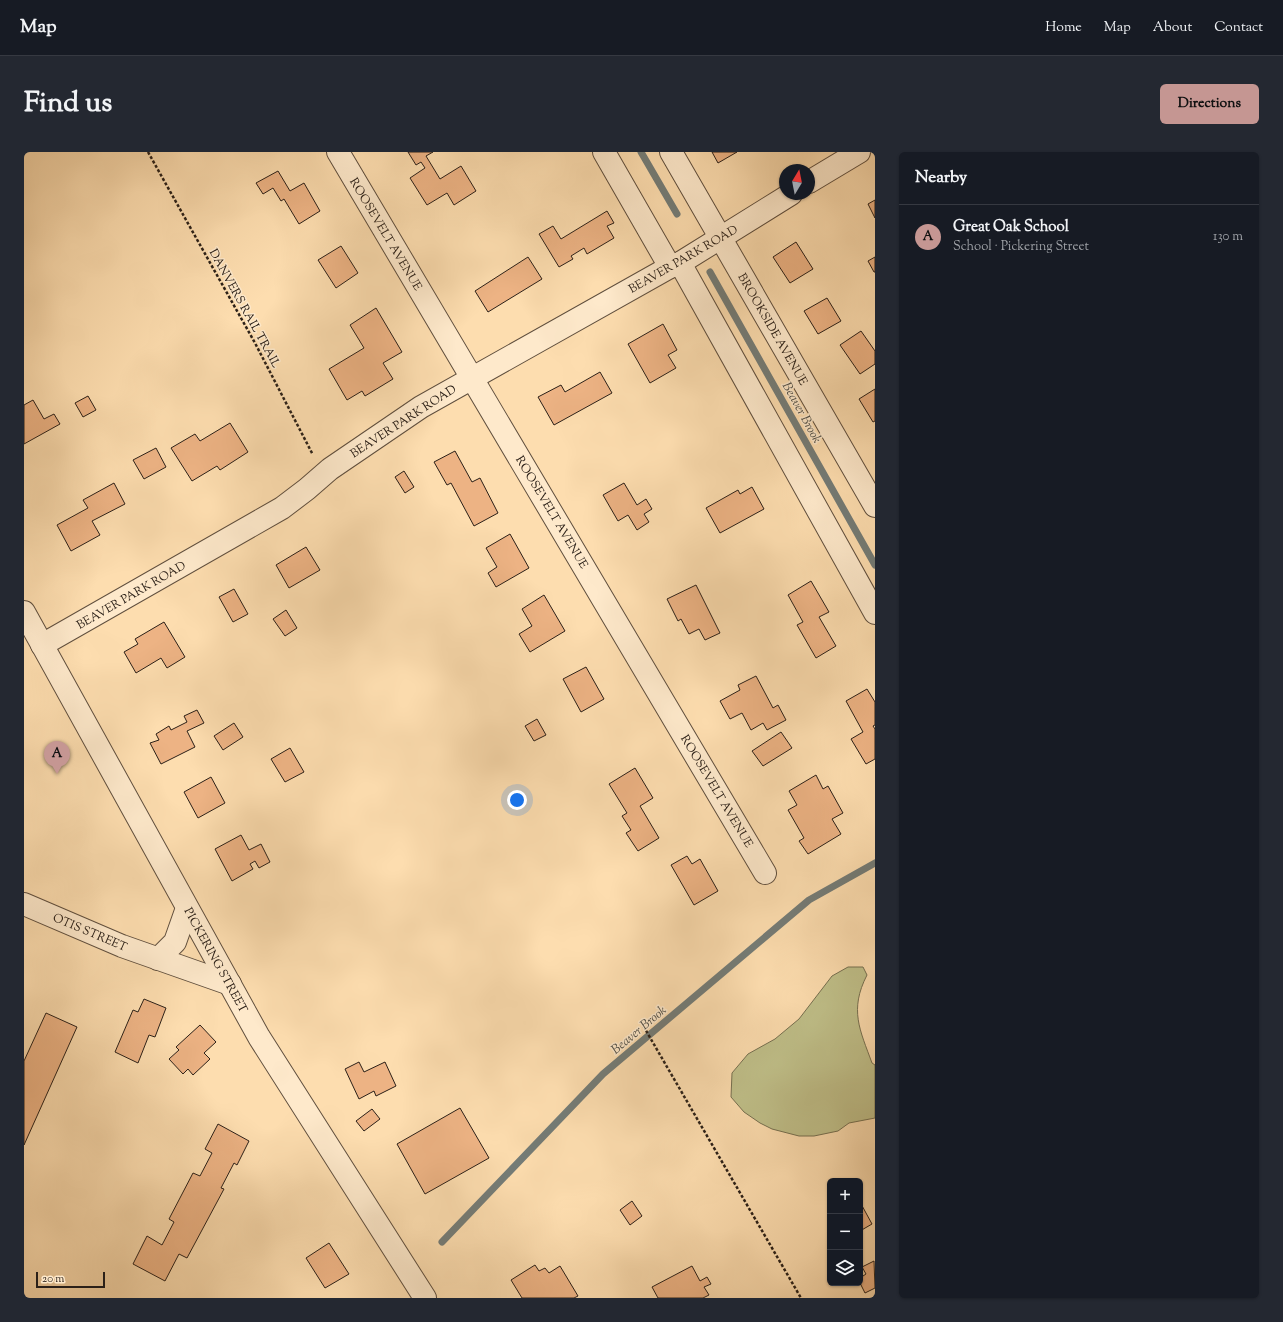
<!DOCTYPE html>
<meta charset="utf-8">
<style>
:root{--surface:#171b24;--page:#242831;--text:#f1f3f6;--muted:#9ea1a6;--line:#363941;--accent:#c59692}
body{margin:0;font-family:"Sorts Mill Goudy",serif;background:var(--page);color:var(--text)}
.controls{position:absolute;right:12px;bottom:12px;display:grid;overflow:hidden;border-radius:6px;box-shadow:0 1px 3px #0004}
.controls button{width:36px;height:36px;display:grid;place-items:center;padding:0;border:0;border-bottom:1px solid var(--line);background:var(--surface);color:var(--text);font:20px sans-serif}
.compass{position:absolute;left:755px;top:12px;width:36px;height:36px;border-radius:50%;background:var(--surface);box-shadow:0 1px 3px #0004;rotate:10deg}
.scale{position:absolute;left:12px;bottom:10px;width:69px;box-sizing:border-box;padding-left:4px;border:2px solid #2b2018;border-top:0;font-size:11px;line-height:14px;white-space:nowrap;color:#2b2018;-webkit-text-stroke:3px #fee9cb;paint-order:stroke}
.you{position:absolute;left:493px;top:648px;width:14px;height:14px;margin:-10px;border:3px solid #fff;border-radius:50%;background:#1a73e8;box-shadow:0 0 0 6px #1a73e833}
.badge{display:grid;place-items:center;width:26px;height:26px;border-radius:50%;background:var(--accent);color:#111;font-size:13px;font-weight:700}
.pin{position:absolute;translate:-50% -33px;filter:drop-shadow(0 1px 2px #0008)}
.pin::after{content:'';position:absolute;top:21px;width:14px;height:12px;background:inherit;clip-path:polygon(0 0,100% 0,50% 100%)}
.list{margin:0;padding:0;list-style:none}
h2{display:flex;justify-content:space-between;align-items:center;height:52px;margin:0;padding:0 16px;font-size:17px}
h2 small{font-size:13px;font-weight:400;color:var(--muted)}
.list li{display:grid;grid-template-columns:26px 1fr auto;gap:12px;align-items:center;box-sizing:border-box;height:64px;padding:0 16px;border-top:1px solid var(--line)}
.list b{display:block;font-size:15px;white-space:nowrap}
.list p{margin:0;font-size:13px;white-space:nowrap;color:var(--muted)}
.list em{font-size:13px;font-style:normal;color:var(--muted)}
.icon{flex:none;width:22px;height:22px;fill:none;stroke:currentColor;stroke-width:2;stroke-linecap:round;stroke-linejoin:round}
.map{position:relative;flex:none;width:851px;height:1146px;overflow:hidden;border-radius:6px}
header{display:flex;align-items:center;gap:24px;box-sizing:border-box;height:56px;padding:0 20px;background:var(--surface);border-bottom:1px solid var(--line)}
header strong{font-size:19px}
nav{display:flex;gap:22px;margin-inline-start:auto;font-size:14px}
.intro{display:flex;align-items:center;justify-content:space-between;box-sizing:border-box;height:96px;padding:0 24px}
h1{margin:0;font-size:28px}
.button{padding:10px 18px;border-radius:6px;background:var(--accent);color:#111;font-size:14px;font-weight:700}
main{display:flex;gap:24px;padding:0 24px}
aside{flex:1;background:var(--surface);border-radius:6px;box-shadow:0 1px 3px #0004}
.map>svg:first-child{display:block}
.green{fill:#c0c08a;stroke:#767051}
.lines{fill:none;stroke-linecap:round;stroke-linejoin:round}
.stream{stroke:#747c77;stroke-width:7}
.building{fill:#edb384;stroke:#2b2018}
.street-casing{stroke:#604f3e;stroke-width:24}
.path{stroke:#2b2018;stroke-width:2.5;stroke-dasharray:3 2;stroke-linecap:butt}
.street{stroke:#fee9cb;stroke-width:22}
.labels{text-anchor:middle;stroke-width:3;stroke-linejoin:round;paint-order:stroke}
.street-label{font-size:12px;fill:#2b2018;stroke:#fee9cb}
.water-label{font-size:13px;font-style:italic;fill:#4f4e47;stroke:#fee9cb}
</style>
<header>
<strong>Map</strong>
<nav><a>Home</a><a>Map</a><a>About</a><a>Contact</a></nav>
</header>
<div class="intro"><h1>Find us</h1><a class="button">Directions</a></div>
<main>
<div class="map">
<svg width="851" height="1146" viewBox="0 0 851 1146">
<rect width="100%" height="100%" fill="#fdddaf"/>
<filter id="stains"><feTurbulence type="fractalNoise" baseFrequency=".005" numOctaves="4"/><feColorMatrix values="0 0 0 0 .2 0 0 0 0 .09 0 0 0 0 .02 0 0 0 .5 -.17"/></filter>
<radialGradient id="worn" r=".72"><stop offset=".6" stop-color="#630" stop-opacity="0"/><stop offset="1" stop-color="#630" stop-opacity=".3"/></radialGradient>
<!-- green -->
<path class="green" d="M824 815H839L843 823C825 858 836 878 848 911L851 913V966L825 971 814 979 790 984H775L748 977 736 971 720 960 707 945 708 921 724 902 751 887 775 867 808 824Z"/>
<g class="lines">
<!-- stream -->
<g class="stream">
<path d="M617 0 653 62"/>
<path d="M686 120 851 413"/>
<path d="M418 1090 579 922 785 748 851 711"/>
</g>
</g>
<!-- building -->
<g class="building">
<path d="M384 0H409L402 4 416 27 437 14 452 39 430 53 423 41 403 53 386 26 401 16 397 10 392 13Z"/>
<path d="M688 0H713L694 11Z"/>
<path d="M254 19 266 39 280 31 296 59 275 72 260 47 257 49 249 36 239 42 232 31Z"/>
<path d="M851 48V66L844 52Z"/>
<path d="M583 59 590 71 583 74 590 86 563 102 560 96 547 104 549 107 535 115 515 82 529 74 537 87Z"/>
<path d="M772 90 789 117 766 131 749 105Z"/>
<path d="M317 94 334 121 312 136 294 108Z"/>
<path d="M504 105 518 127 464 160 451 139Z"/>
<path d="M851 105V120H850L844 109Z"/>
<path d="M803 146 817 169 794 182 780 159Z"/>
<path d="M352 156 378 200 359 211 369 227 341 244 338 239 323 248 305 217 340 196 326 173Z"/>
<path d="M639 172 653 198 644 203 652 216 626 231 604 192Z"/>
<path d="M837 179 851 199V212L836 222 816 193Z"/>
<path d="M576 220 588 241 530 273 514 245 537 233 541 240Z"/>
<path d="M851 237V269L849 270 835 247Z"/>
<path d="M64 244 72 258 59 265 51 251Z"/>
<path d="M9 248 20 267 30 262 36 272 0 292V253Z"/>
<path d="M206 271 224 300 196 318 193 314 168 329 147 296 171 282 176 289Z"/>
<path d="M132 296 142 315 120 327 109 308Z"/>
<path d="M431 299 448 330 456 326 474 361 450 374 427 331 423 333 410 310Z"/>
<path d="M380 319 390 335 381 341 371 325Z"/>
<path d="M90 331 101 352 68 369 76 383 47 399 33 373 64 356 59 348Z"/>
<path d="M600 331 613 353 622 347 628 357 620 362 625 370 613 378 604 363 594 369 579 343Z"/>
<path d="M728 335 740 357 696 381 682 356 714 338 716 342Z"/>
<path d="M486 382 505 416 472 435 464 421 473 415 462 396Z"/>
<path d="M282 395 296 418 265 436 252 413Z"/>
<path d="M787 429 805 460 795 465 812 494 792 506 773 473 779 470 764 443Z"/>
<path d="M672 433 696 481 681 488 675 477 665 482 657 467 654 469 643 447Z"/>
<path d="M210 437 224 462 209 470 195 445Z"/>
<path d="M520 443 541 479 506 500 495 482 508 474 498 457Z"/>
<path d="M262 458 273 476 261 484 249 467Z"/>
<path d="M140 470 161 505 143 516 137 506 112 521 100 500 114 492 111 487Z"/>
<path d="M562 515 580 547 557 560 539 527Z"/>
<path d="M732 524 749 556 754 553 762 568 743 578 739 571 727 578 718 561 706 567 696 549 716 538 714 533Z"/>
<path d="M843 537 851 550V573L849 574 851 577V607L842 612 827 587 839 580 822 549Z"/>
<path d="M173 558 180 571 163 579 171 595 137 612 126 591 135 588 132 582 145 574 147 578 163 570 160 564Z"/>
<path d="M513 567 522 583 510 589 501 574Z"/>
<path d="M210 571 219 585 199 598 190 584Z"/>
<path d="M757 580 768 596 739 614 728 599Z"/>
<path d="M266 596 280 620 261 630 247 607Z"/>
<path d="M611 616 629 646 616 654 635 686 614 699 602 681 607 678 598 664 603 661 585 632Z"/>
<path d="M792 623 799 637 804 634 819 661 808 667 817 682 784 702 775 689 780 686 764 658 773 653 765 639Z"/>
<path d="M187 625 201 651 174 666 160 640Z"/>
<path d="M217 683 225 698 237 692 246 710 235 716 231 709 226 712 229 717 208 729 191 697Z"/>
<path d="M663 704 668 712 676 707 694 739 670 753 647 713Z"/>
<path d="M120 847 142 856 131 885 125 883 114 911 91 900 109 858 114 860Z"/>
<path d="M22 861 53 875 0 993V909Z"/>
<path d="M176 873 192 890 180 901 186 907 169 923 164 917 159 922 145 907 155 898 152 895Z"/>
<path d="M335 910 340 920 361 910 372 934 352 944 350 939 335 947 321 917Z"/>
<path d="M436 956 465 1006 401 1042 373 992Z"/>
<path d="M348 957 356 967 340 979 332 969Z"/>
<path d="M194 972 225 989 213 1013 210 1011 197 1036 200 1037 163 1106 155 1102 141 1129 109 1112 123 1084 138 1093 150 1070 145 1067 169 1021 176 1024 188 1001 181 997Z"/>
<path d="M608 1049 618 1064 606 1073 596 1058Z"/>
<path d="M836 1050 848 1072 836 1079Z"/>
<path d="M305 1091 325 1122 301 1136 282 1106Z"/>
<path d="M850 1109 851 1136 841 1141 836 1131V1126L842 1122 838 1115Z"/>
<path d="M511 1113 515 1119 521 1116 525 1121 536 1114 554 1144 550 1146H498L487 1128Z"/>
<path d="M668 1114 676 1129 683 1125 687 1132 680 1135 685 1143 679 1146H634L628 1135Z"/>
</g>
<g class="lines">
<!-- street casing -->
<g class="street-casing">
<g id="street">
<path d="M314 0 741 721"/>
<path d="M580 0 646 115"/>
<path d="M647 0 851 354"/>
<path d="M785 30 835 0"/>
<path d="M656 111 851 461"/>
<path d="M0 460 235 885 401 1146"/>
<path d="M18 493 258 356 283 337 306 317 397 255 646 115 656 111 767 42"/>
<path d="M0 752 98 794 206 832"/>
<path d="M134 807 151 790 163 756"/>
</g>
</g>
<!-- path -->
<g class="path">
<path d="M124 0 231 191 289 303"/>
<path d="M617 870 777 1146"/>
</g>
<!-- street -->
<use href="#street" class="street"/>
</g>
<g class="labels">
<!-- street labels -->
<g class="street-label">
<text transform="translate(362 82) rotate(59)" y="4">ROOSEVELT AVENUE</text>
<text transform="translate(659 107) rotate(-30)" y="4">BEAVER PARK ROAD</text>
<text transform="translate(221 156) rotate(61)" y="4">DANVERS RAIL TRAIL</text>
<text transform="translate(749 177) rotate(60)" y="4">BROOKSIDE AVENUE</text>
<text transform="translate(379 269) rotate(-33)" y="4">BEAVER PARK ROAD</text>
<text transform="translate(528 360) rotate(59)" y="4">ROOSEVELT AVENUE</text>
<text transform="translate(107 443) rotate(-30)" y="4">BEAVER PARK ROAD</text>
<text transform="translate(693 639) rotate(59)" y="4">ROOSEVELT AVENUE</text>
<text transform="translate(66 780) rotate(23)" y="4">OTIS STREET</text>
<text transform="translate(192 808) rotate(61)" y="4">PICKERING STREET</text>
</g>
<!-- water labels -->
<g class="water-label">
<text transform="translate(779 260) rotate(61)" y="5">Beaver Brook</text>
<text transform="translate(614 877) rotate(-40)" y="5">Beaver Brook</text>
</g>
</g>
<rect width="100%" height="100%" filter="url(#stains)"/>
<rect width="100%" height="100%" fill="url(#worn)"/>
</svg>
<div class="controls">
<button>+</button>
<button>−</button>
<button><svg class="icon" aria-label="layers" viewBox="0 0 24 24"><path d="M12 4l9 5-9 5-9-5zM3 14l9 5 9-5"/></svg></button>
</div>
<svg class="compass" viewBox="-18 -18 36 36"><path d="M0-13l5 13h-10z" fill="#e53935"/><path d="M0 13l5-13h-10z" fill="#9ea1a6"/></svg>
<div class="scale">20 m</div>
<div class="you"></div>
<div class="pin badge" style="left:33px;top:622px">A</div>
</div>
<aside>
<h2>Nearby<small></small></h2>
<ul class="list">
<li><span class="badge">A</span><div><b>Great Oak School</b><p>School · Pickering Street</p></div><em>130 m</em></li>
</ul>
</aside>
</main>
